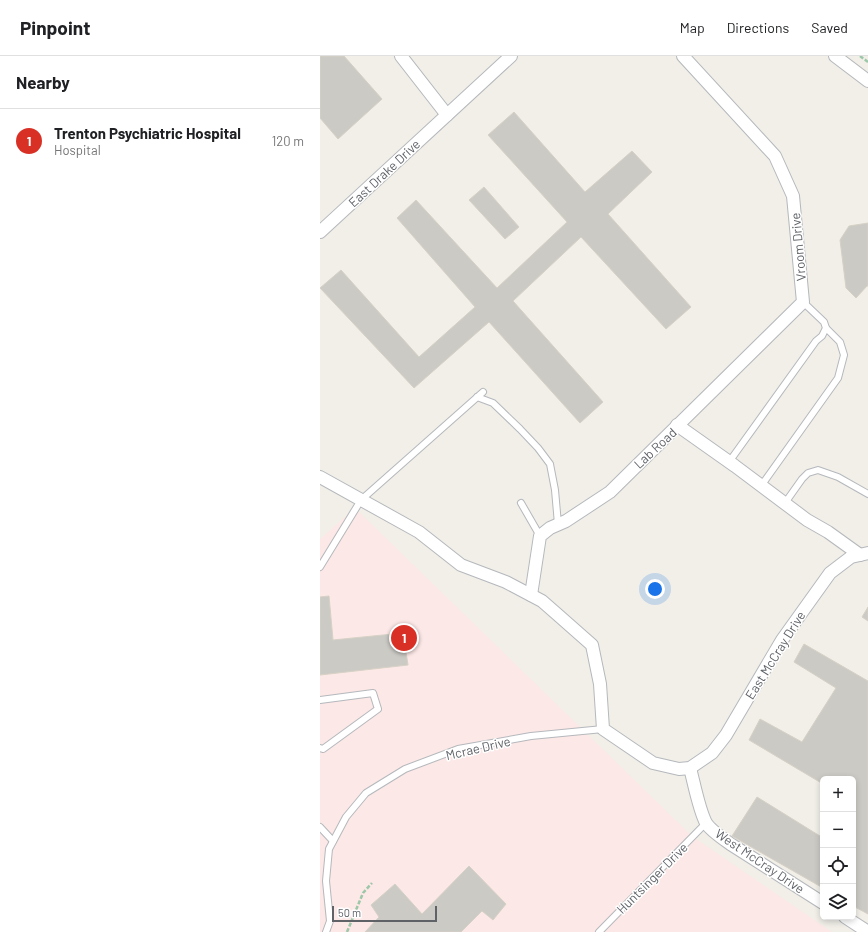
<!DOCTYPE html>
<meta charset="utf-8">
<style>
:root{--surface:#fff;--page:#f6f6f6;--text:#202124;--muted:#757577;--line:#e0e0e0;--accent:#d93025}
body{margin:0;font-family:Barlow,sans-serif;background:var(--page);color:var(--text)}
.controls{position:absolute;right:12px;bottom:12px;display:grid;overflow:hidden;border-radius:6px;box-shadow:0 2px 6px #0003}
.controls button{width:36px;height:36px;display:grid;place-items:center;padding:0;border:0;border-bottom:1px solid var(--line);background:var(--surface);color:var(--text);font:20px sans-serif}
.scale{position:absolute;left:12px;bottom:10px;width:105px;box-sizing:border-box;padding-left:4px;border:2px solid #5f6368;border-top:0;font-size:11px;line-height:14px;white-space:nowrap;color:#5f6368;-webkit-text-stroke:3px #fff;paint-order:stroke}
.you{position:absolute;left:335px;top:533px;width:14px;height:14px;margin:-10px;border:3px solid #fff;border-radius:50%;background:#1a73e8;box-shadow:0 0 0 6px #1a73e833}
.badge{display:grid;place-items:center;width:26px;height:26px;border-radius:50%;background:var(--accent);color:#fff;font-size:13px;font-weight:700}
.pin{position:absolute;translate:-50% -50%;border:2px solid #fff;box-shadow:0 1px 4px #0006}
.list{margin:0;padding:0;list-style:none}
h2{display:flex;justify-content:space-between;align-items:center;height:52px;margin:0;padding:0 16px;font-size:17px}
h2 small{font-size:13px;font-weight:400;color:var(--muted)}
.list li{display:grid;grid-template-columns:26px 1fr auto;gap:12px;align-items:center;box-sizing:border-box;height:64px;padding:0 16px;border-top:1px solid var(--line)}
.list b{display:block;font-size:15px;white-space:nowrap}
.list p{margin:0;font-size:13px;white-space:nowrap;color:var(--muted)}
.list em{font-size:13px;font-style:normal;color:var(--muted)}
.icon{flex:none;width:22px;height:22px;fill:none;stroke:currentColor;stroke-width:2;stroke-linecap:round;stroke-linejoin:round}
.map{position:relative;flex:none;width:548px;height:876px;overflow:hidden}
header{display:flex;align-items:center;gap:24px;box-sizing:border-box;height:56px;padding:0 20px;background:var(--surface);border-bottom:1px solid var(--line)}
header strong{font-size:19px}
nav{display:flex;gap:22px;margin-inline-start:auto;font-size:14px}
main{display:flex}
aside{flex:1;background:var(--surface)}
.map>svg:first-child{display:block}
.medical{fill:#fce8e6}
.building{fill:#cccac5;stroke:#d6d1c6}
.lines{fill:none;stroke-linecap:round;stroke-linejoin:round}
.service-casing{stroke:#b5b8bc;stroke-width:8}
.minor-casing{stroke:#b5b8bc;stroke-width:14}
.path{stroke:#9cc7a9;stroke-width:2.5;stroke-dasharray:4 2;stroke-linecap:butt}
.service{stroke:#fff;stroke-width:6}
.minor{stroke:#fff;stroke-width:12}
.labels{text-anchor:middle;stroke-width:3;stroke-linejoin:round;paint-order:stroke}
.street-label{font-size:13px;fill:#5f6368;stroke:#fff}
</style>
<header>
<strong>Pinpoint</strong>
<nav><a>Map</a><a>Directions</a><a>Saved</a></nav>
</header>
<main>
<aside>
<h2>Nearby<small></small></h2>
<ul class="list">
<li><span class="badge">1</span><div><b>Trenton Psychiatric Hospital</b><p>Hospital</p></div><em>120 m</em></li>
</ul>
</aside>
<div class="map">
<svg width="548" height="876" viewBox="0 0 548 876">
<rect width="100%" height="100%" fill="#f1efe8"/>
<!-- medical -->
<path class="medical" d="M35 452 372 780 512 876H0V483Z"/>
<!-- building -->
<g class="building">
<path d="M0 0H24L62 43 18 83 0 62Z"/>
<path d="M194 56 265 136 312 95 332 116 288 158 371 251 346 273 261 181 193 245 283 346 260 367 169 266 94 332 0 232 21 214 99 301 155 251 77 162 96 144 177 232 247 166 168 79Z"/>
<path d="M164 131 199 171 185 183 149 144Z"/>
<path d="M548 167V230H547L536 242 526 232 520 184 529 170Z"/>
<path d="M9 540 13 584 83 577 88 609 0 619V541Z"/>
<path d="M548 551V565L542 561Z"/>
<path d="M484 588 548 625V858L533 850V723H503V728L429 684 440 663 482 686 516 632 474 606Z"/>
<path d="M437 741 500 780 503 775V832L412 780Z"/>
<path d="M149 810 186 848 173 864 162 855 141 876H45L59 861 51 849 75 828 102 858Z"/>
</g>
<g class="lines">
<!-- service casing -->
<g class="service-casing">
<g id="service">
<path d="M157 341 173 347 200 373 218 392 230 408 235 434 238 468"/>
<path d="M409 406 496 285 502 280 506 272 504 266 483 246"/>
<path d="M441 430 518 322 524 299 520 286 506 272"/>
<path d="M201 447 220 480"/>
<path d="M465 447 482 423 488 417 498 414 518 421 548 438"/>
<path d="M0 511 41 444 163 336"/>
<path d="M0 644 53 637 58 653 3 693 0 692"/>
<path d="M0 771 13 785"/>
<path d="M6 876 10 865 6 825 9 793 26 761 46 737 85 713 138 693 211 680 283 673"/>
<path d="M279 876 386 767"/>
</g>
</g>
<!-- minor casing -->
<g class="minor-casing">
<g id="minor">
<path d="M81 0 127 59"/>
<path d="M515 0 548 25"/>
<path d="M0 176 191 0"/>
<path d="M357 369 415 410 487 464 508 476 540 499"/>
<path d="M0 421 99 476 141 509 186 526 222 545 238 559 272 589 280 628 283 673 333 707 359 713 370 712 392 697 406 679 462 584 510 517 531 501 548 497"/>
<path d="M211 539 220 480 230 472 246 465 290 436 483 246 473 140 455 100 363 0"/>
<path d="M370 712C374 727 379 754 386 767 391 775 405 784 412 789L503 847"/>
<path d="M525 861 545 874 546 876"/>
</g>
</g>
<!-- path -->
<g class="path">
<path d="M540 0 548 6"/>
<path d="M27 876 43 837 52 827"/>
</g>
<!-- service -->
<use href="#service" class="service"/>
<!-- minor -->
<use href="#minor" class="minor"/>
</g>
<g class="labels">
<!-- street labels -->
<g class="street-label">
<text transform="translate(64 117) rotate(-43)" y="5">East Drake Drive</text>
<text transform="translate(478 191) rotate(-95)" y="5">Vroom Drive</text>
<text transform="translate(335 392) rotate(-43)" y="5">Lab Road</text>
<text transform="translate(455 599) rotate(-58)" y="5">East McCray Drive</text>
<text transform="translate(158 692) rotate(-13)" y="5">Mcrae Drive</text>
<text transform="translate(440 805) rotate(34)" y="5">West McCray Drive</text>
<text transform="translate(332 822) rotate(-45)" y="5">Huntsinger Drive</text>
</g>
</g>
</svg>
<div class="controls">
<button>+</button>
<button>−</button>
<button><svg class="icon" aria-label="locate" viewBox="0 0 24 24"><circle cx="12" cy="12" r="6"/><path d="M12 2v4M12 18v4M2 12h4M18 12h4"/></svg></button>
<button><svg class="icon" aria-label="layers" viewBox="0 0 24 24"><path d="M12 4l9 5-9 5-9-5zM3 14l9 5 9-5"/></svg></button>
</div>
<div class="scale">50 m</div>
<div class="you"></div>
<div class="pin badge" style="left:84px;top:582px">1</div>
</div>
</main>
